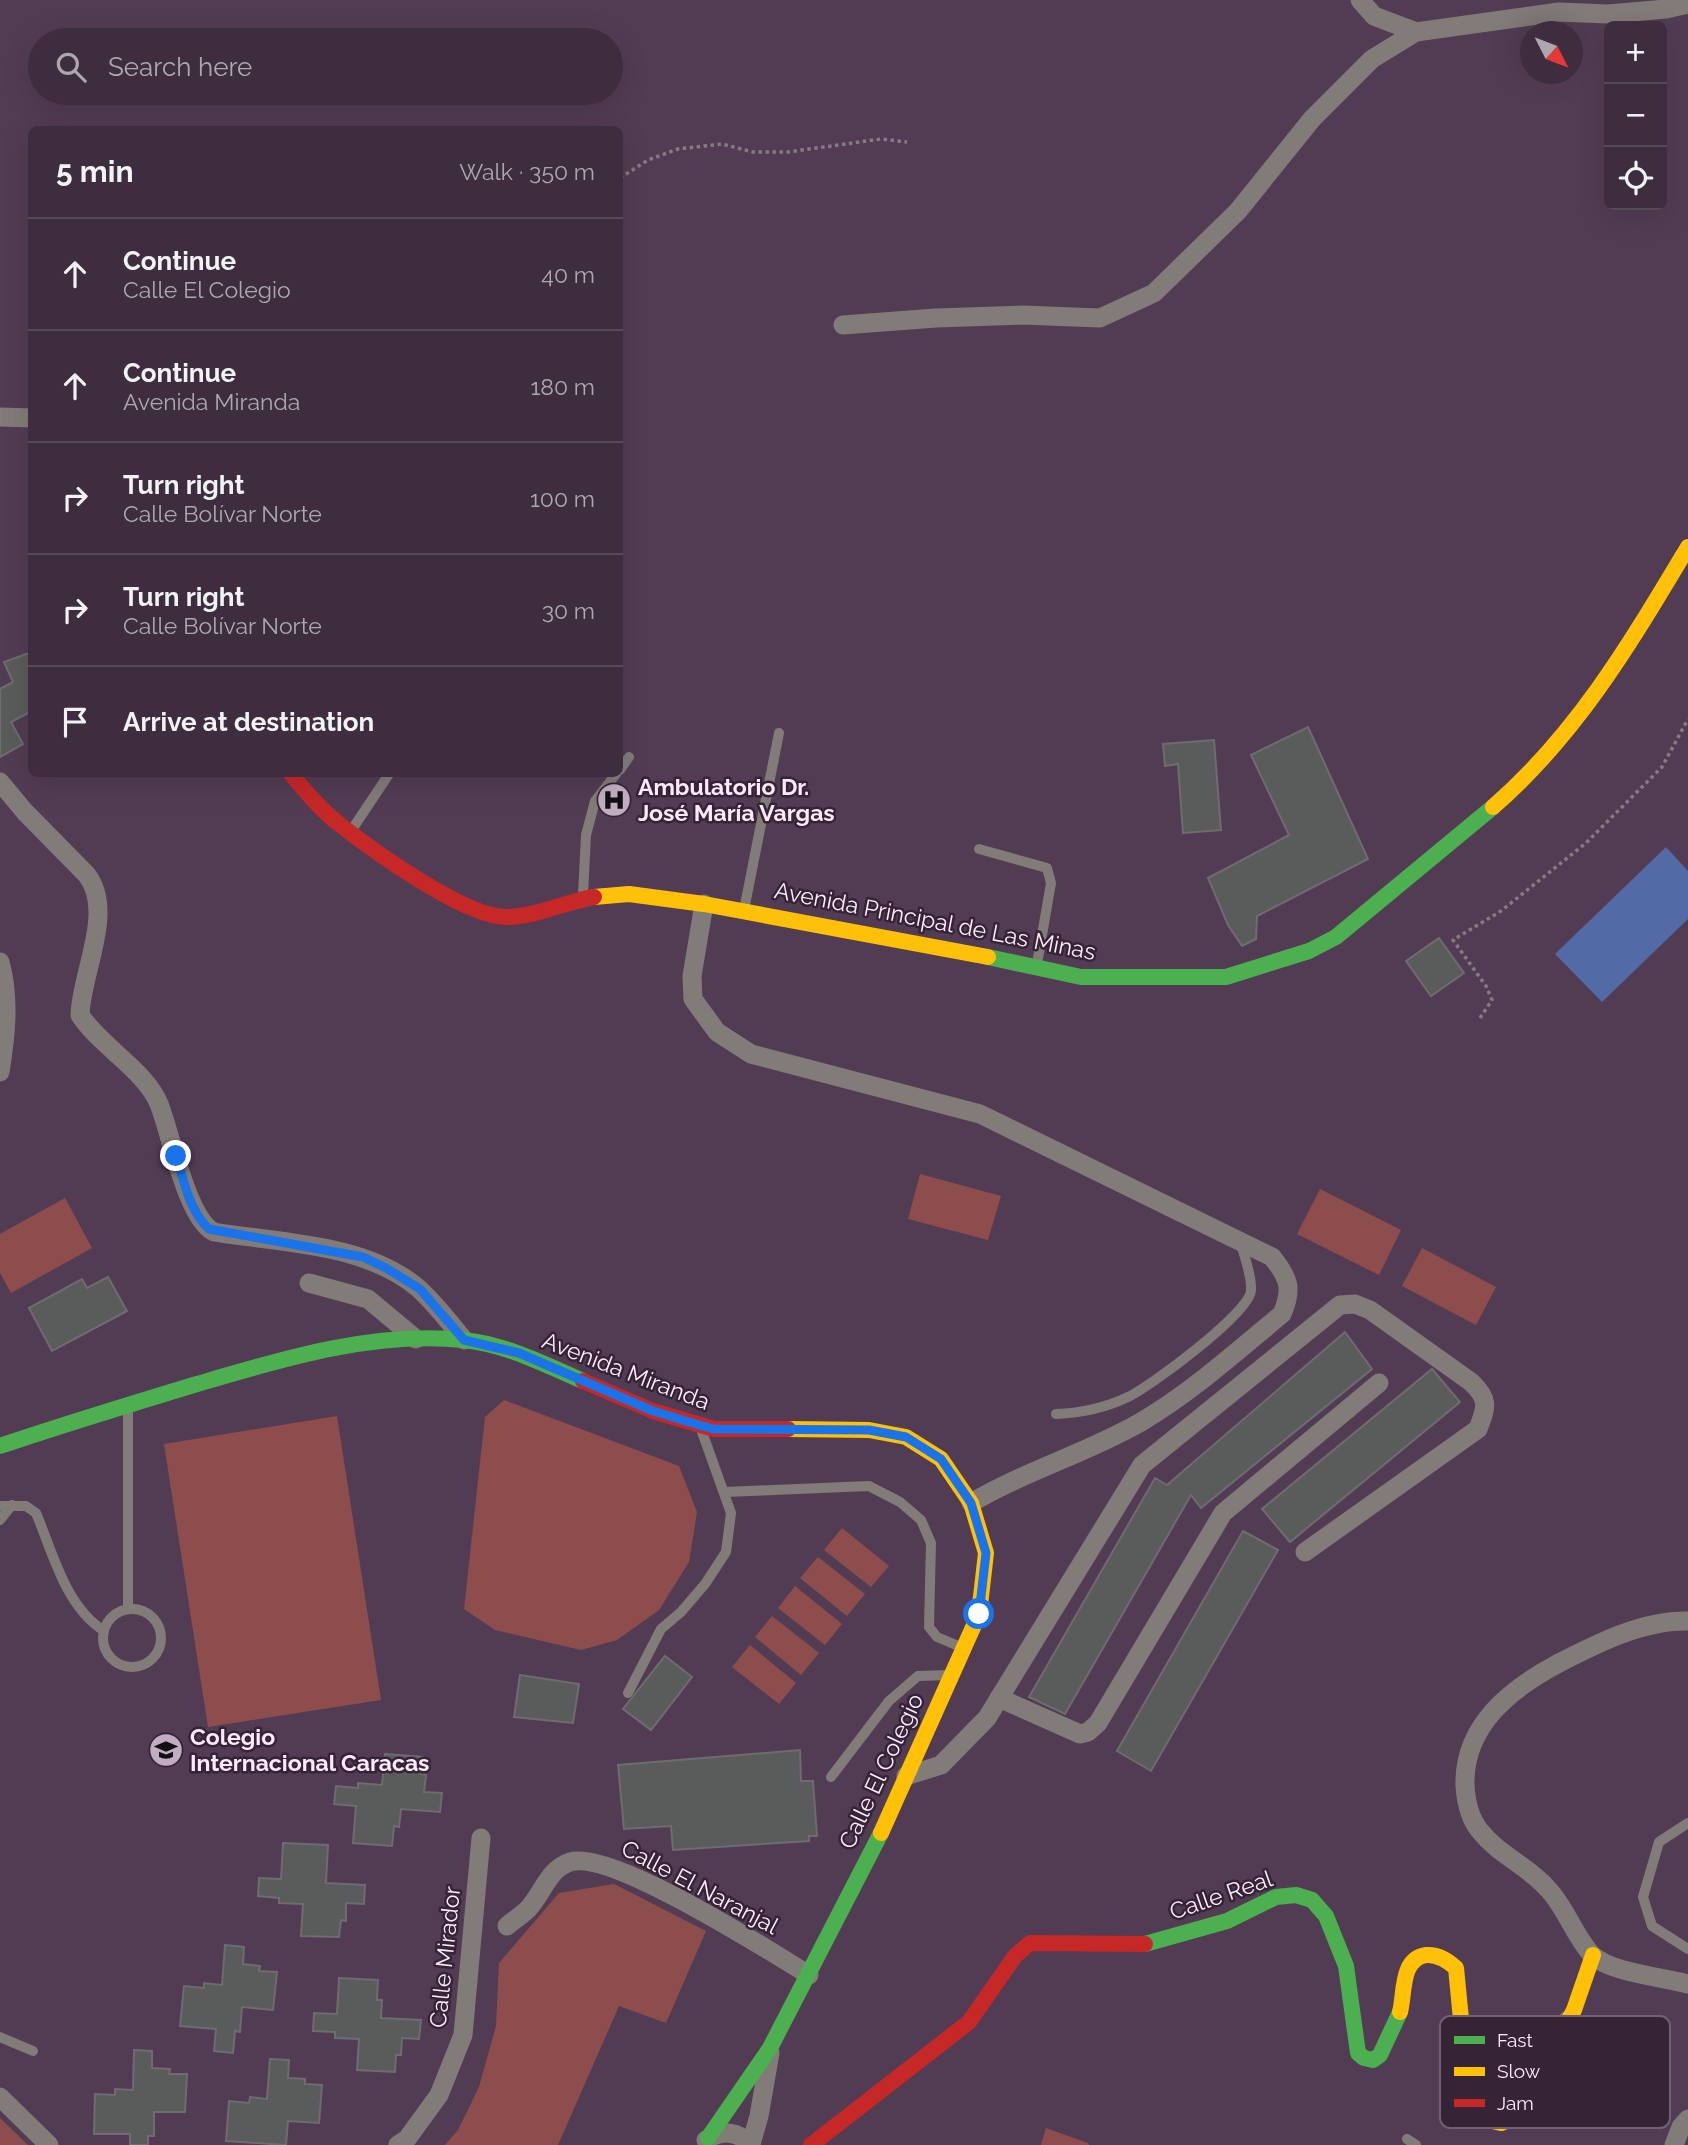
<!DOCTYPE html>
<meta charset="utf-8">
<style>
:root{--surface:#3e2d3e;--page:#453545;--text:#f1f3f6;--muted:#ada8b0;--line:#574958}
body{margin:0;font-family:Raleway,sans-serif;background:var(--page);color:var(--text)}
.controls{position:absolute;right:21px;top:21px;display:grid;overflow:hidden;border-radius:10px;box-shadow:0 7px 28px #0002}
.controls button{width:63px;height:63px;display:grid;place-items:center;padding:0;border:0;border-bottom:2px solid var(--line);background:var(--surface);color:var(--text);font:35px sans-serif}
.compass{position:absolute;left:1520px;top:21px;width:63px;height:63px;border-radius:50%;background:var(--surface);box-shadow:0 7px 28px #0002;rotate:132deg}
.stop{position:absolute;width:21px;height:21px;margin:-16px;border:5px solid #1a73e8;border-radius:50%;background:#fff}
.stop.end{background:#1a73e8;border-color:#fff;box-shadow:0 2px 7px #0008}
.list{margin:0;padding:0;list-style:none}
h2{display:flex;justify-content:space-between;align-items:center;height:91px;margin:0;padding:0 28px;font-size:30px}
h2 small{font-size:23px;font-weight:400;color:var(--muted)}
.list li{display:grid;grid-template-columns:46px 1fr auto;gap:21px;align-items:center;box-sizing:border-box;height:112px;padding:0 28px;border-top:2px solid var(--line)}
.list b{display:block;font-size:26px;white-space:nowrap}
.list p{margin:0;font-size:23px;white-space:nowrap;color:var(--muted)}
.list em{font-size:23px;font-style:normal;color:var(--muted)}
.icon{flex:none;width:38px;height:38px;fill:none;stroke:currentColor;stroke-width:2;stroke-linecap:round;stroke-linejoin:round}
.map{position:relative;flex:none;width:1688px;height:2145px;overflow:hidden}
.search{position:absolute;background:var(--surface);box-shadow:0 7px 28px #0002;left:28px;top:28px;width:595px;height:77px;display:flex;align-items:center;gap:18px;box-sizing:border-box;padding:0 24px;border-radius:38px;color:var(--muted);font-size:26px}
.panel{position:absolute;background:var(--surface);box-shadow:0 7px 28px #0002;left:28px;top:126px;width:595px;height:651px;border-radius:10px}
.map>svg:first-child{display:block}
.green{fill:#8e4d4d}
.water{fill:#526aa6}
.building{fill:#5a5b5b;stroke:#6e6c6e;stroke-width:2}
.lines{fill:none;stroke-linecap:round;stroke-linejoin:round}
.path{stroke:#857b81;stroke-width:3.5;stroke-dasharray:3.5 3.5;stroke-linecap:butt}
.lane{stroke:#827c78;stroke-width:10}
.street{stroke:#827c78;stroke-width:19}
.fast{stroke:#4caf50;stroke-width:16}
.slow{stroke:#ffc107;stroke-width:16}
.jam{stroke:#c62828;stroke-width:16}
.route{stroke:#1a73e8;stroke-width:9}
.labels{text-anchor:middle;stroke-width:5;stroke-linejoin:round;paint-order:stroke}
.poi-label{font-size:23px;font-weight:bold;fill:#fdeafe;stroke:#352336;text-anchor:start}
.street-label{font-size:23px;fill:#fdeafe;stroke:#352336}
.key{fill:#352336;stroke:#715f72;stroke-width:2}
.key-label{font-size:19px;fill:#fdeafe}
</style>
<div class="map">
<svg width="1688" height="2145" viewBox="0 0 1688 2145">
<rect width="100%" height="100%" fill="#523c53"/>
<!-- green -->
<g class="green">
<path d="M920 1174 1001 1196 988 1240 908 1219Z"/>
<path d="M1320 1189 1401 1230 1379 1275 1297 1234Z"/>
<path d="M65 1198 92 1248 11 1293 0 1273V1234Z"/>
<path d="M1422 1248 1496 1287 1476 1325 1402 1286Z"/>
<path d="M504 1400 679 1466 697 1512 689 1562 659 1610 617 1640 581 1650 495 1630 464 1609 485 1417Z"/>
<path d="M337 1416 381 1700 208 1727 164 1444Z"/>
<path d="M842 1528 889 1566 871 1587 824 1550Z"/>
<path d="M818 1557 865 1594 847 1616 800 1578Z"/>
<path d="M795 1586 842 1624 825 1645 778 1608Z"/>
<path d="M772 1616 819 1653 801 1675 755 1637Z"/>
<path d="M750 1645 796 1683 779 1704 732 1667Z"/>
<path d="M614 1884 706 1931 666 2023 619 2006 558 2145H445L458 2130 479 2087 496 2026 499 1963 559 1893Z"/>
<path d="M0 2118 28 2145H0Z"/>
<path d="M1046 2128 1088 2143 1089 2145H1041Z"/>
</g>
<!-- water -->
<path class="water" d="M1666 847 1688 871V919L1602 1002 1555 954Z"/>
<!-- building -->
<g class="building">
<path d="M32 652V711L11 722 23 744 0 757V689L13 682 4 662Z"/>
<path d="M1308 727 1368 859 1257 916 1256 939 1242 946 1228 925 1208 878 1289 835 1251 755Z"/>
<path d="M1214 740 1221 830 1183 833 1178 764 1165 766 1163 744Z"/>
<path d="M1439 938 1464 973 1431 996 1406 961Z"/>
<path d="M108 1277 127 1311 52 1351 29 1308 82 1279 87 1288Z"/>
<path d="M1345 1332 1372 1369 1201 1508 1191 1495 1065 1714 1029 1697 1155 1478 1167 1485Z"/>
<path d="M1432 1369 1460 1402 1290 1542 1262 1509Z"/>
<path d="M1243 1531 1278 1550 1151 1771 1117 1751Z"/>
<path d="M665 1656 692 1677 651 1730 623 1709Z"/>
<path d="M520 1675 579 1684 573 1723 514 1717Z"/>
<path d="M800 1750 801 1781H813L817 1836H809V1841L673 1850 671 1826 624 1829 618 1765Z"/>
<path d="M385 1754 423 1757 421 1774 426 1775 424 1792 442 1793 440 1812 401 1809 399 1827 394 1826 392 1846 353 1843 356 1806 334 1804 336 1786 358 1788V1783L382 1785Z"/>
<path d="M283 1843 328 1845 326 1883 365 1885 364 1904 346 1903V1921L341 1920 339 1937 301 1936 303 1904 279 1903V1898L258 1896 259 1878 281 1879Z"/>
<path d="M225 1945 244 1947 243 1964 260 1966 259 1971 277 1972 273 2010 242 2007 240 2032 235 2031 233 2053 214 2051 216 2029 180 2026 184 1986 204 1988V1983L222 1985Z"/>
<path d="M339 1978 378 1980 377 2000H382L381 2018 421 2020 419 2039 402 2038 401 2055H396L395 2072 357 2070 359 2039 335 2038V2032L313 2031 314 2013 337 2014Z"/>
<path d="M134 2050 152 2051V2068L170 2069 169 2074H187L185 2112H154V2136H148V2145H130V2134H94L95 2094 115 2095V2089L133 2090Z"/>
<path d="M270 2059 289 2060 288 2078 305 2079V2084L322 2085 319 2123 288 2121 286 2145 226 2141 229 2101 249 2103 250 2097 267 2099Z"/>
</g>
<g class="lines">
<!-- path -->
<g class="path">
<path d="M620 178 648 160 678 149 722 144 753 152H788L881 139 907 142"/>
<path d="M1480 1018 1492 1000 1486 986 1453 940 1501 911 1586 843 1662 767 1688 719"/>
</g>
<!-- lane -->
<g class="lane">
<path d="M620 770 629 757"/>
<path d="M351 831 389 774"/>
<path d="M979 849 1047 868 1051 883 1037 964"/>
<path d="M583 895 586 835 595 801 616 774"/>
<path d="M744 910 779 733"/>
<path d="M1056 1414C1081 1413 1105 1408 1128 1397 1151 1386 1251 1312 1251 1290 1252 1275 1244 1257 1241 1243"/>
<path d="M725 1492 869 1486 900 1502 921 1520 931 1543 929 1627 937 1637 961 1647"/>
<path d="M0 1506H26L36 1513C53 1553 65 1606 104 1631"/>
<path d="M0 1520 12 1505"/>
<path d="M128 1609V1407"/>
<circle cx="132" cy="1638" r="29"/>
<path d="M628 1693 661 1629 681 1612 705 1584 726 1552 731 1513 701 1429"/>
<path d="M831 1777 889 1701 918 1676 949 1675"/>
<path d="M1688 1823 1659 1842 1643 1897 1652 1926 1688 1949"/>
<path d="M0 2037 33 2051"/>
<path d="M1407 2139 1416 2145"/>
</g>
<!-- street -->
<g class="street">
<path d="M1360 0 1374 16 1416 32"/>
<path d="M843 325 936 318 1022 315 1100 318 1154 293 1238 211 1312 119 1372 59 1416 32 1559 12 1608 14 1666 9 1688 4"/>
<path d="M0 417 32 418"/>
<path d="M0 782 25 812 87 875C115 912 81 973 80 1015 100 1046 146 1071 159 1104 171 1134 187 1219 214 1232 280 1243 365 1243 418 1288 435 1303 449 1322 464 1340"/>
<path d="M704 904 692 976 693 999 717 1032 751 1054 980 1114 1272 1257C1289 1278 1293 1289 1282 1314 1236 1352 1192 1392 1141 1422 1087 1453 1025 1471 971 1503"/>
<path d="M0 962C10 999 6 1035 0 1072"/>
<path d="M309 1283 368 1299 416 1339"/>
<path d="M1688 1621C1643 1620 1598 1643 1559 1663 1510 1689 1463 1726 1465 1786 1466 1801 1470 1819 1480 1831 1499 1855 1528 1866 1548 1889 1566 1908 1575 1937 1592 1955 1611 1973 1663 1977 1688 1984"/>
<path d="M999 1698 1080 1734 1088 1732 1098 1723 1223 1513 1379 1383"/>
<path d="M906 1776 941 1765 987 1718 1142 1465 1340 1305 1355 1304 1370 1310 1471 1382C1489 1399 1487 1406 1478 1429L1305 1552"/>
<path d="M507 1926C514 1920 522 1915 528 1909 543 1893 548 1869 570 1862 611 1849 768 1950 809 1975"/>
<path d="M1568 2020 1631 2055 1654 2079"/>
<path d="M0 2097 49 2145"/>
<path d="M706 2140C722 2129 738 2131 751 2145"/>
<path d="M751 2144 759 2116 770 2053"/>
<path d="M398 2145 407 2139 439 2095 463 2035 481 1838"/>
<path d="M1674 2145 1681 2127 1688 2119"/>
</g>
<!-- fast -->
<g class="fast">
<path d="M988 957 1081 977H1226L1309 951 1336 937 1493 807"/>
<path d="M0 1446C65 1424 131 1404 197 1384 282 1359 373 1331 463 1340 505 1344 544 1364 583 1381"/>
<path d="M1145 1944 1227 1921 1276 1897 1296 1895 1312 1900 1326 1916 1346 1966 1358 2053 1364 2058 1373 2060 1380 2055 1400 2012"/>
<path d="M708 2138 770 2048 881 1833"/>
</g>
<!-- slow -->
<g class="slow">
<path d="M1493 807C1578 733 1631 642 1688 547"/>
<path d="M594 897 629 894 704 904 988 957"/>
<path d="M788 1429 869 1430 906 1437 941 1459 971 1503 986 1553 979 1614 881 1833"/>
<path d="M1400 2012C1405 1994 1400 1959 1426 1955 1438 1954 1447 1960 1456 1968L1469 2101 1476 2113 1488 2120 1501 2123 1513 2118 1526 2103 1574 2010 1593 1955"/>
</g>
<!-- jam -->
<g class="jam">
<path d="M291 774C306 792 321 810 339 824 372 850 465 917 506 917 535 917 565 902 594 897"/>
<path d="M583 1381 653 1411 714 1429H788"/>
<path d="M811 2145 969 2022 1015 1956 1030 1943 1145 1944"/>
</g>
</g>
<g class="lines">
<!-- route -->
<path class="route" d="M176 1156C184 1180 189 1211 209 1229L363 1257 386 1268 420 1289 464 1340 519 1353 653 1411 699 1425 714 1429 869 1430 906 1437 941 1459 971 1503 986 1553 979 1614"/>
</g>
<!-- icons -->
<defs>
<g id="hospital-disc" transform="scale(1.75)"><circle r="9.5" fill="#c1adc2" stroke="#352336"/><path d="M-5-5h3v3.5h4V-5h3V5h-3V1.5h-4V5h-3Z" fill="#111"/></g>
<g id="school-disc" transform="scale(1.75)"><circle r="9.5" fill="#c1adc2" stroke="#352336"/><path d="M0-5L7-2L0 1L-7-2ZM-4 1L0 2.5L4 1V4Q0 6-4 4Z" fill="#111"/></g>
</defs>
<g fill-rule="evenodd">
<use href="#hospital-disc" x="614" y="800"/>
<use href="#school-disc" x="166" y="1750"/>
</g>
<g class="labels">
<!-- poi labels -->
<g class="poi-label">
<text x="638" y="795">Ambulatorio Dr.<tspan x="638" dy="26">José María Vargas</tspan></text>
<text x="190" y="1745">Colegio<tspan x="190" dy="26">Internacional Caracas</tspan></text>
</g>
<!-- street labels -->
<g class="street-label">
<text transform="translate(935 921) rotate(11)" y="8">Avenida Principal de Las Minas</text>
<text transform="translate(626 1371) rotate(21)" y="8">Avenida Miranda</text>
<text transform="translate(881 1771) rotate(-65)" y="8">Calle El Colegio</text>
<text transform="translate(700 1887) rotate(28)" y="8">Calle El Naranjal</text>
<text transform="translate(1221 1895) rotate(-19)" y="8">Calle Real</text>
<text transform="translate(445 1957) rotate(-84)" y="8">Calle Mirador</text>
</g>
</g>
<!-- legend -->
<rect x="1440" y="2016" width="230" height="112" rx="10" class="key"/>
<rect x="1454" y="2036" width="31" height="8" fill="#4caf50"/>
<rect x="1454" y="2067" width="31" height="9" fill="#ffc107"/>
<rect x="1454" y="2099" width="31" height="8" fill="#c62828"/>
<g class="key-label">
<text x="1497" y="2047">Fast</text>
<text x="1497" y="2078">Slow</text>
<text x="1497" y="2110">Jam</text>
</g>
</svg>
<div class="controls">
<button>+</button>
<button>−</button>
<button><svg class="icon" aria-label="locate" viewBox="0 0 24 24"><circle cx="12" cy="12" r="6"/><path d="M12 2v4M12 18v4M2 12h4M18 12h4"/></svg></button>
</div>
<svg class="compass" viewBox="-18 -18 36 36"><path d="M0-13l5 13h-10z" fill="#e53935"/><path d="M0 13l5-13h-10z" fill="#ada8b0"/></svg>
<div class="stop" style="left:979px;top:1614px"></div>
<div class="stop end" style="left:176px;top:1156px"></div>
<div class="search"><svg class="icon" aria-label="search" viewBox="0 0 24 24"><circle cx="10" cy="10" r="6"/><path d="M15 15l6 6"/></svg>Search here</div>
<section class="panel">
<h2>5 min<small>Walk · 350 m</small></h2>
<ul class="list">
<li><svg class="icon" aria-label="ahead" viewBox="0 0 24 24"><path d="M12 20V5M6 11l6-6 6 6"/></svg><div><b>Continue</b><p>Calle El Colegio</p></div><em>40 m</em></li>
<li><svg class="icon" aria-label="ahead" viewBox="0 0 24 24"><path d="M12 20V5M6 11l6-6 6 6"/></svg><div><b>Continue</b><p>Avenida Miranda</p></div><em>180 m</em></li>
<li><svg class="icon" aria-label="right" viewBox="0 0 24 24"><path d="M7 20v-9h11M14 6l5 5-5 5"/></svg><div><b>Turn right</b><p>Calle Bolívar Norte</p></div><em>100 m</em></li>
<li><svg class="icon" aria-label="right" viewBox="0 0 24 24"><path d="M7 20v-9h11M14 6l5 5-5 5"/></svg><div><b>Turn right</b><p>Calle Bolívar Norte</p></div><em>30 m</em></li>
<li><svg class="icon" aria-label="arrive" viewBox="0 0 24 24"><path d="M6 21V4h12l-3 4 3 4H6"/></svg><div><b>Arrive at destination</b></div></li>
</ul>
</section>
</div>
